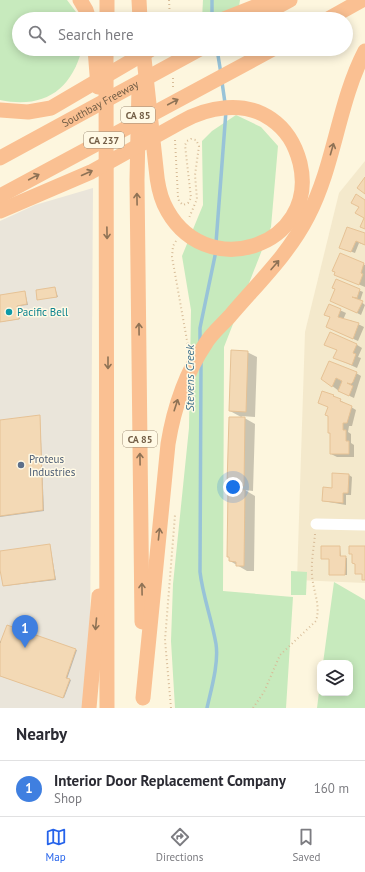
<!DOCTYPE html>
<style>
:root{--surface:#fff;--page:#f7f7f7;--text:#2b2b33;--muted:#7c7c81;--line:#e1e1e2;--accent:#2563eb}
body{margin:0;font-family:"PT Sans",sans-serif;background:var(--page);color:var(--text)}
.controls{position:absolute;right:12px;bottom:12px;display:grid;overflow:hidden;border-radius:8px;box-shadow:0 2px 10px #0003}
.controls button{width:36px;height:36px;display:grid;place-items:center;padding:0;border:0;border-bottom:1px solid var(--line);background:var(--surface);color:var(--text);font:20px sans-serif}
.you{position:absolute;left:233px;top:487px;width:14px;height:14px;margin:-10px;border:3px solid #fff;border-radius:50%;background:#1a73e8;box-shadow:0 0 0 6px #1a73e833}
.badge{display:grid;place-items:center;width:26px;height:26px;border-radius:50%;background:var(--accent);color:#fff;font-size:13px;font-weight:700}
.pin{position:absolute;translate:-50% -33px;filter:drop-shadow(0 1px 2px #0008)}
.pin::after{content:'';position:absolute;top:21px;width:14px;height:12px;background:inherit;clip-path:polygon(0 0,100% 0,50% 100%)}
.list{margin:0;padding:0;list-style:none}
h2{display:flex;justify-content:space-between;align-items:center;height:52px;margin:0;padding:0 16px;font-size:17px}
h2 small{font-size:13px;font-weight:400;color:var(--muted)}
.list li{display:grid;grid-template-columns:26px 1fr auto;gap:12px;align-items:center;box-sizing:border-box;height:56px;padding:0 16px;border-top:1px solid var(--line)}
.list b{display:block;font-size:15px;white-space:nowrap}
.list p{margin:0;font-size:13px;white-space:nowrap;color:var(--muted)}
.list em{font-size:13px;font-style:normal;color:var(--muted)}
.icon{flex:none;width:22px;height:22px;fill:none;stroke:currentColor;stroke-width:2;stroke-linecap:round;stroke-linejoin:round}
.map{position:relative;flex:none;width:365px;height:708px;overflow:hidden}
.search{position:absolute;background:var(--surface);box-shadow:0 2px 10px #0003;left:12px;right:12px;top:12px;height:44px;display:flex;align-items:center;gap:10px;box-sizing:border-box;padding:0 14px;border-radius:22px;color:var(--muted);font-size:15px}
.sheet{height:108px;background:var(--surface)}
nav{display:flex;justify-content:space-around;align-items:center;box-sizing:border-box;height:56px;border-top:1px solid var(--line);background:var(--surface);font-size:11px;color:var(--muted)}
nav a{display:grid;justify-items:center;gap:2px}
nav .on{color:var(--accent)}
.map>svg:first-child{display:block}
.residential{fill:#f4e9cc}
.industrial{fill:#eae5da}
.green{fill:#c7eabd}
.shadow{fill:#0003}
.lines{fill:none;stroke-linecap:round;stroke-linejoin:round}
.stream{stroke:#98c3d8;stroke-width:3.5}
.building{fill:#f3d9b5;stroke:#e6c295}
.path{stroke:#d7bc98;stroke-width:2;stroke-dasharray:1 3;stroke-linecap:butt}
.minor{stroke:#fff;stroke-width:11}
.highway{stroke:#fac092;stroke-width:15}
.oneway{stroke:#8e7255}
.culture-dot{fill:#0f9aa8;stroke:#fff9e5;stroke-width:1.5}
.service-dot{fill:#5c6f8a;stroke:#fff9e5;stroke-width:1.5}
.labels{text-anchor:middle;stroke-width:3;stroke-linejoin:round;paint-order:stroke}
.shield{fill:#fff9e5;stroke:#9d8c76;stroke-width:1}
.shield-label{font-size:10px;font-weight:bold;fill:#735e46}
.street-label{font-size:11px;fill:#735e46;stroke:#fff9e5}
.culture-label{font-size:11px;fill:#0d838f;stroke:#fff9e5;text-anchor:start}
.service-label{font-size:11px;fill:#4e5e75;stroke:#fff9e5;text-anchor:start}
.water-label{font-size:12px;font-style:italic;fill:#42748e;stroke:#fff9e5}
</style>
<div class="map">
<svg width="365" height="708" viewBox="0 0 365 708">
<rect width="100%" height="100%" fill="#fdf6de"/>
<!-- residential -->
<path class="residential" d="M365 161V583L297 580 305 332 339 193Z"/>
<!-- industrial -->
<path class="industrial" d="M93 188 90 648 84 708H0V221L35 205Z"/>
<!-- green -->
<g class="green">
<path d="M0 0H67L79 16V19H19V49H82C71 91 43 109 0 100Z"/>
<path d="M203 0H240L238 13 224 19H202Z"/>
<path d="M236 115 261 127 278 146 271 227 224 347 223 591 293 597 286 708H175L171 641 173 584 189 428 191 310 182 256 203 205 202 141 212 131Z"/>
<path d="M291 571 307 572 306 595H291Z"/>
<path d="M334 582 365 600V708H317L320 684V693H350V663H323Z"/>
</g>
<!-- shadow -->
<g class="shadow">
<path d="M365 234V245L359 243 355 253 344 249Z"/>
<path d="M340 254 365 265V287L341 277Z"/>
<path d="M336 280 363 292 360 301 365 305 361 315 335 302Z"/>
<path d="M55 288 58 297 38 299Z"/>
<path d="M25 292 28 305 18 306 20 319 0 322V296Z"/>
<path d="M329 305 346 313 343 320 349 322 350 320 364 327 358 341 327 327 331 318 326 315Z"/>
<path d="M354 343 362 348 358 357 361 358 357 368 340 360Z"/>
<path d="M247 352 257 357 255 417 241 416 255 424 253 491 245 490 255 496 254 571H247L230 561 239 490 228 484 243 418 230 411Z"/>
<path d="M356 373 361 376 354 398 339 391 323 379Z"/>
<path d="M333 396 356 410 352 426H349L348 432 351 434V443L354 445V457H337L331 454V434L329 433V407L319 402Z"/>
<path d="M40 416 44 511 0 517V421Z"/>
<path d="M349 475 352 477 351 495H346V505L323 501 333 489Z"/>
<path d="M50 545 56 580 4 586 2 570H0V552Z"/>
<path d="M340 547 341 557 347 558V575H331L330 559H322Z"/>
<path d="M0 646 77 650 67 679 71 680 64 698 0 676Z"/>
</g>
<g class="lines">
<!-- stream -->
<g class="stream">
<path d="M212 0V19"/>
<path d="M217 49 221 74"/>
<path d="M222 82 225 103"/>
<path d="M216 243 226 111"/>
<path d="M200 343V328L216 251"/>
<path d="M201 361 200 572C203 597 212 620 216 644 219 663 211 690 207 708"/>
</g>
</g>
<!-- building -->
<g class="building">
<path d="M365 177V194L357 188Z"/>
<path d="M356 194 365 200V229L360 227 364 218 355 213 359 207 351 203Z"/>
<path d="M347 227 365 233V245L356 241 351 252 339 248Z"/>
<path d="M340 253 364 263 361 273 363 274 359 285 334 275 335 272 332 271Z"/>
<path d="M336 279 360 289 357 298 352 297 363 301 357 313 330 301 335 289 332 288Z"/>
<path d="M55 287 57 297 37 300 36 290Z"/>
<path d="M25 291 27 304 17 306 19 319 0 322V295Z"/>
<path d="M329 304 341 309 338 317 359 323 353 339 326 327 330 317 324 315Z"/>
<path d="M330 332 357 344 353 353 356 354 352 365 333 358 337 350 324 345Z"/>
<path d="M231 350 248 351 246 412 229 411Z"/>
<path d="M329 361 357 372 353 382 351 384 347 383 353 386 349 396 338 391 342 381 336 378 332 387 321 379Z"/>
<path d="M322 391 334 395 333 396 341 399 340 401 352 406 347 423H343V430H346V441H349V454H330V433H328V416L325 415 328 407 318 403Z"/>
<path d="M40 415 43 510 0 516V420Z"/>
<path d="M229 417H245L244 486 227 485Z"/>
<path d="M332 473 349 474 348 493H343V503L322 501 323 487 332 488Z"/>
<path d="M228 489 245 490 244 566H236V562L229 561V557H227Z"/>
<path d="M50 544 55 579 3 586 0 570V551Z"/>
<path d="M321 546H340V556H346L345 575H329V559H321Z"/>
<path d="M349 546H365V580H362V574H355V564L352 563V554H349Z"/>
<path d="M7 625 76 649 66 678 70 679 63 698 0 676V643Z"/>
</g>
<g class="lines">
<!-- path -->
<g class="path">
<path d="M169 0 170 19"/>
<path d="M173 78V88"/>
<path d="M175 140 178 197 179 201 183 205 188 203 191 198 185 145 187 141 191 139 196 140 199 146 195 175 197 199 189 218"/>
<path d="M176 241 173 246 172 257 188 346"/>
<path d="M0 642H1"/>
<path d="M171 708 165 640 175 515"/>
<path d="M253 708 264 692 280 655 316 621C321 605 313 591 312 575 311 561 314 547 315 534"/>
</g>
<!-- minor -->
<path class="minor" d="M316 524 365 525"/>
<!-- highway -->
<g class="highway">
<path d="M80 0 86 10 89 19"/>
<path d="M107 0V19"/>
<path d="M139 0 140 19"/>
<path d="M224 19 272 0"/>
<path d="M255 19 290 0"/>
<path d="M328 19 362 0"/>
<path d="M95 49 98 87"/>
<path d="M106 49 107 708"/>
<path d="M139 86 137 180 142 622"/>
<path d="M0 110 28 112 51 108 150 50"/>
<path id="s1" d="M0 158 200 49"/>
<path d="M0 196 273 49"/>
<path d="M0 211 91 172 181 122C207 107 244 100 271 119 287 130 295 144 300 163 320 247 202 286 164 204 159 193 157 180 156 168L143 49"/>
<path d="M143 698 168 444C174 407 185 374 206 343 212 333 222 325 230 316 258 283 288 255 308 216 335 164 338 103 365 51"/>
<path d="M89 708 99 596"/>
</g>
</g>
<!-- one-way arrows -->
<defs><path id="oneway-shaft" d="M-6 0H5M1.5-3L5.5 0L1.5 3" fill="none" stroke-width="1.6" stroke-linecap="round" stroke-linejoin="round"/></defs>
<g class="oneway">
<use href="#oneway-shaft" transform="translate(173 102) rotate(-28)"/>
<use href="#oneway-shaft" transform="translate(332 149) rotate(-74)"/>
<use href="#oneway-shaft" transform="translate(87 173) rotate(-24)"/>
<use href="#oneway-shaft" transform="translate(34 177) rotate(-28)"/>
<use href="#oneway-shaft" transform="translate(137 199) rotate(-91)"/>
<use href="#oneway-shaft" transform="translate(107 233) rotate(89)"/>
<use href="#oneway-shaft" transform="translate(275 265) rotate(-49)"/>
<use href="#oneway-shaft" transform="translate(139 329) rotate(-91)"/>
<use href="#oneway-shaft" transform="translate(108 363) rotate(90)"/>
<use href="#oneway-shaft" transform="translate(176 405) rotate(-72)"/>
<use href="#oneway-shaft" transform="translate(140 459) rotate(-91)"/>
<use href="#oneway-shaft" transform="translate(159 534) rotate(-84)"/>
<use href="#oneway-shaft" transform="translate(142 589) rotate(-91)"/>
<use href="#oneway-shaft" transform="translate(96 624) rotate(95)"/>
</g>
<!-- markers -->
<circle class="culture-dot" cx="9" cy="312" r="4"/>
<circle class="service-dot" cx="21" cy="465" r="4"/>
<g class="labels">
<!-- shield labels -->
<g class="shield">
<rect x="121" y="107" width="34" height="16" rx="3"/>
<rect x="84" y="132" width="40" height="16" rx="3"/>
<rect x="123" y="431" width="34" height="16" rx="3"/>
</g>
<g class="shield-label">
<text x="138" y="119">CA 85</text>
<text x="104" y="144">CA 237</text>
<text x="140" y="443">CA 85</text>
</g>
<!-- street labels -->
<g class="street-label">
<text dy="4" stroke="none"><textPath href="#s1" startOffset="114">Southbay Freeway</textPath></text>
</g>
<!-- culture labels -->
<g class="culture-label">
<text x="17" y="316">Pacific Bell</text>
</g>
<!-- service labels -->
<g class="service-label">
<text x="29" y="463">Proteus<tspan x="29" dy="13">Industries</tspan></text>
</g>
<!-- water labels -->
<g class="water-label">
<text transform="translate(190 378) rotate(-90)" y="4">Stevens Creek</text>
</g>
</g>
</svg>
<div class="controls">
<button><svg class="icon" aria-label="layers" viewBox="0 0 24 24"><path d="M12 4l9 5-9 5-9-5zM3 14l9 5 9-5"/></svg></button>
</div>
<div class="you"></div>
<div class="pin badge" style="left:25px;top:648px;background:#3f7fe0">1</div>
<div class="search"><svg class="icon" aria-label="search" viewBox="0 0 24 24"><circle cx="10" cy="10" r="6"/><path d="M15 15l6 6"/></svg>Search here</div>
</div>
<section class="sheet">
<h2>Nearby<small></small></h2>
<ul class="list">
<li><span class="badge" style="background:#3f7fe0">1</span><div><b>Interior Door Replacement Company</b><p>Shop</p></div><em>160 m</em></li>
</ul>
</section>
<nav>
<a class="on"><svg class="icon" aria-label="map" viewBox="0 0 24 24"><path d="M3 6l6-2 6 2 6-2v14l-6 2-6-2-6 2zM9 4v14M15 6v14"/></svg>Map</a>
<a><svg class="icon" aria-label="directions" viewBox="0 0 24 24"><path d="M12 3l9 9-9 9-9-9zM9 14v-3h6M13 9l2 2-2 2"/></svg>Directions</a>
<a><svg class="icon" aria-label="saved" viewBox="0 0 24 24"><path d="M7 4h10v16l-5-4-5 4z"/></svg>Saved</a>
</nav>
